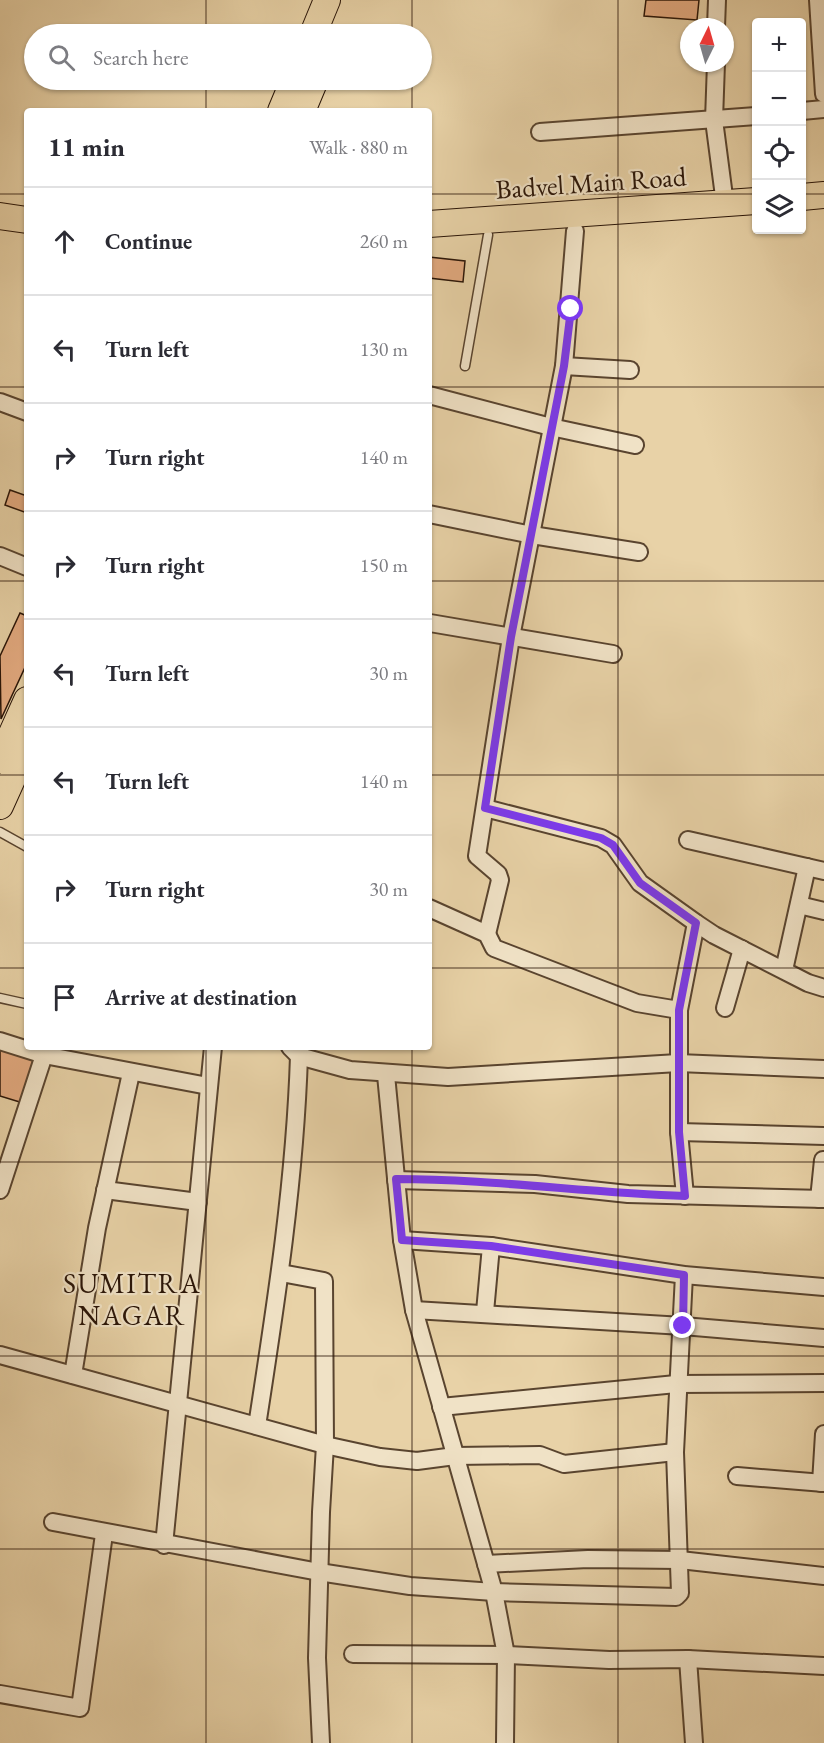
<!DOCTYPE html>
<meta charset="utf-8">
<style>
:root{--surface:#fff;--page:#f7f7f7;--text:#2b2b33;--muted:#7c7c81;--line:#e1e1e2}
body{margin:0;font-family:"EB Garamond",serif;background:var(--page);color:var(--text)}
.controls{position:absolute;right:18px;top:18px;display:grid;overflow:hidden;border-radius:6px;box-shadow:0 2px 4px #0004}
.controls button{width:54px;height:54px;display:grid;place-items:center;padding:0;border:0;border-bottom:2px solid var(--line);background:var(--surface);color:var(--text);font:30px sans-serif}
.compass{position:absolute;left:680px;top:18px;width:54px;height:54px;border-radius:50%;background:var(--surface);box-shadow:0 2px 4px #0004;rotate:5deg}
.stop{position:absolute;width:18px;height:18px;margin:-14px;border:4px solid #7c3aed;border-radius:50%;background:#fff}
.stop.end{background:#7c3aed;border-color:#fff;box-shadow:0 2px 6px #0008}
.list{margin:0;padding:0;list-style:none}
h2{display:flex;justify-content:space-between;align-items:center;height:78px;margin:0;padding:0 24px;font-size:26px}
h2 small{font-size:20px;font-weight:400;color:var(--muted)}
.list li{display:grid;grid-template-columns:39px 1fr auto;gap:18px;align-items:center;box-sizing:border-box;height:108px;padding:0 24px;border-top:2px solid var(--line)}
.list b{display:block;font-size:22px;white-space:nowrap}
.list em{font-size:20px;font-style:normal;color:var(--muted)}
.icon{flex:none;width:33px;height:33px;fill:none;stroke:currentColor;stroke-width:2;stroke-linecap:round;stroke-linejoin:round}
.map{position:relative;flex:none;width:824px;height:1743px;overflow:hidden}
.search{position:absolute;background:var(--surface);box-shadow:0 2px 4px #0004;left:24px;top:24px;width:408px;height:66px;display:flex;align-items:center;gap:15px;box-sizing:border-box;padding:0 21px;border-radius:33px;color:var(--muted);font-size:22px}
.panel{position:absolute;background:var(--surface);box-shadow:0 2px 4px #0004;left:24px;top:108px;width:408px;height:942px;border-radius:6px}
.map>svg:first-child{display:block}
.building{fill:#e4ab81;stroke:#291407;stroke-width:1.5}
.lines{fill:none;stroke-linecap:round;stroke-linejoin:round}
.service-casing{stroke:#59442f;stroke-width:11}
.minor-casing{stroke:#59442f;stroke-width:20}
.primary-casing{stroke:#291407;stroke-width:28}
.service{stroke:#f0e2c6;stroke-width:8}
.minor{stroke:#f0e2c6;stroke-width:16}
.primary{stroke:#e8d2a7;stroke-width:26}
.route{stroke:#7c3aed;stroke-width:8}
.grid{fill:none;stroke:#291407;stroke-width:1.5;stroke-opacity:0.55}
.labels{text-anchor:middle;stroke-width:4.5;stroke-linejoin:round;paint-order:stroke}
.street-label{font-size:27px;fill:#291407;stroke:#f0e2c6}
.neighbourhood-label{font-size:28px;letter-spacing:1.5px;fill:#291407;stroke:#f0e2c6}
</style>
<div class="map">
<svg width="824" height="1743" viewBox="0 0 824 1743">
<rect width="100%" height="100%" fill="#e8d2a7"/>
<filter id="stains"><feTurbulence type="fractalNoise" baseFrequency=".00333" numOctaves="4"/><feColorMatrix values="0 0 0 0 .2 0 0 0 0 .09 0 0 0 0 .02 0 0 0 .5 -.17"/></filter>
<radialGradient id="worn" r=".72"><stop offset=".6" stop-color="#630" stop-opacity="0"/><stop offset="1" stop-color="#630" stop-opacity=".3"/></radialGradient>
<!-- building -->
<g class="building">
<path d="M646 0H699L697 20 644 16Z"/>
<path d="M429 257 465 261 463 282 429 278Z"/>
<path d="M10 490 27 496V513L5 505Z"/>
<path d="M20 613 27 616V663L1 719 0 656Z"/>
<path d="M0 1048 35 1058 23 1103 0 1096Z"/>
</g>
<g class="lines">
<!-- service casing -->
<g class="service-casing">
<g id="service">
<path d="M465 366 488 235"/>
<path d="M0 832 27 847"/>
<path d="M0 998 27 1004"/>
</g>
</g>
<!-- minor casing -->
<g class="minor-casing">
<g id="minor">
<path d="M818 0 824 94"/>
<path d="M716 27 717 0"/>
<path d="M716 63 714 120 725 204"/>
<path d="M802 111 824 109"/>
<path d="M540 132 756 116"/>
<path d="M564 366 630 370"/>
<path d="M429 395 551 427 635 445"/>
<path d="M0 402 27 412"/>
<path d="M429 514 532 535 639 552"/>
<path d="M0 556 27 567"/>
<path d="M430 623 613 654"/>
<path d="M485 808 601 838 613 845 640 883 696 923 714 935 808 983 824 988"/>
<path d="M688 840 824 871"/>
<path d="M799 905 824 911"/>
<path d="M429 908 487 934 494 948 637 1003 679 1010"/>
<path d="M487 934 500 880 498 874 477 856 511 637 564 366 575 231"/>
<path d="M784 970 807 867"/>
<path d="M725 1008 742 949"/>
<path d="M0 1041 44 1055 208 1086"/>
<path d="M290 1047 299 1056 350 1070 448 1077 678 1063 824 1069"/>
<path d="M386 1075 402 1240 414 1310 494 1592 506 1655 505 1743"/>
<path d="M679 1132 824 1136"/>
<path d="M396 1180 535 1184 628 1194 824 1199"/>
<path d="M0 1190 44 1055"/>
<path d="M105 1190 198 1202"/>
<path d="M685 1196 679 1132V1010L696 923"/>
<path d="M819 1199 823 1160"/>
<path d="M402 1240 491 1246 684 1275 824 1287"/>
<path d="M281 1273 324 1281 325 1445 321 1512 317 1658 321 1743"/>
<path d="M414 1310 683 1326 824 1338"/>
<path d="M485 1312 491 1246"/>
<path d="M0 1355 325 1445 380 1457 417 1461 455 1456 540 1455 564 1464 675 1452"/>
<path d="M73 1375 97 1228 131 1073"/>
<path d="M441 1407 676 1384 824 1383"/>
<path d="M257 1426C276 1303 295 1181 299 1056"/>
<path d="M737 1476 824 1483"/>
<path d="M821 1483 824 1434"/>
<path d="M53 1522 319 1572 410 1586 494 1592 676 1597 680 1593 675 1452 684 1275"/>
<path d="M164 1545 213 1047"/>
<path d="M486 1564 588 1559 680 1560 824 1576"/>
<path d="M353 1654 506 1655 609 1660 688 1659 824 1666"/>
<path d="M688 1659 694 1743"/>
<path d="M0 1694 80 1708 104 1534"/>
</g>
</g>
<!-- primary casing -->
<g class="primary-casing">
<g id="primary">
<path d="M313 34 327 0"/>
<path d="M281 111 294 80"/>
<path d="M302 111 315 80"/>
<path d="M802 197 824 195"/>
<path d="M0 216 27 220"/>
<path d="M429 224 756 201"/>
<path d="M0 760 27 700"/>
<path d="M0 806 27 746"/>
</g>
</g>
<!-- service -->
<use href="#service" class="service"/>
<!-- minor -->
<use href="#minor" class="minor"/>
<!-- primary -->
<use href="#primary" class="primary"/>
</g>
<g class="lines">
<!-- route -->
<path class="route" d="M571 309 564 366 511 637 485 808 601 838 613 845 640 883 696 923 679 1010V1132L685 1196C588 1193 493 1179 396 1179L402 1240 491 1246 684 1275 683 1326"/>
</g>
<!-- grid -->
<path class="grid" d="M206 0V34M412 0V34M618 0V1743M206 80V111M412 80V111M0 194H27M429 194H756M802 194H824M0 387H27M429 387H824M0 581H27M429 581H824M0 775H27M429 775H824M0 968H27M429 968H824M206 1047V1743M412 1047V1743M0 1162H824M0 1356H824M0 1549H824"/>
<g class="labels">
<!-- street labels -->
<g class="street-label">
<text transform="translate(591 183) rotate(-4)" y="9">Badvel Main Road</text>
</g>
<!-- neighbourhood labels -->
<g class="neighbourhood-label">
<text x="132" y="1293">SUMITRA<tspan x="132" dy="32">NAGAR</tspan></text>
</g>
</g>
<rect width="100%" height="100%" filter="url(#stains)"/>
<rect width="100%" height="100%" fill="url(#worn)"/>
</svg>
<div class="controls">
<button>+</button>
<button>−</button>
<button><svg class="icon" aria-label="locate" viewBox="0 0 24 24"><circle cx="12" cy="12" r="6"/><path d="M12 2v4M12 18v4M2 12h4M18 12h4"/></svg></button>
<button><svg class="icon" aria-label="layers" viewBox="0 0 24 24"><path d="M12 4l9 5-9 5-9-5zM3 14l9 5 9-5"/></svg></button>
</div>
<svg class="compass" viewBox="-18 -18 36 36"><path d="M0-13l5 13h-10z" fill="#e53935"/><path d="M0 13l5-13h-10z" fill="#7c7c81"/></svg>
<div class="stop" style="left:571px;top:309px"></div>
<div class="stop end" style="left:683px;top:1326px"></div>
<div class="search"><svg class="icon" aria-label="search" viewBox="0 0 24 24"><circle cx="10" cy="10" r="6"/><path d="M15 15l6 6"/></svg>Search here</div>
<section class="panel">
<h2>11 min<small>Walk · 880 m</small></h2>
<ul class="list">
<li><svg class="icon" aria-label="ahead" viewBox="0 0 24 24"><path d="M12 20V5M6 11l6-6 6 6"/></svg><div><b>Continue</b></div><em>260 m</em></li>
<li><svg class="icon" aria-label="left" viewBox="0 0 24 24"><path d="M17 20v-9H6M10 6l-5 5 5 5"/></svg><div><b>Turn left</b></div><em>130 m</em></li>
<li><svg class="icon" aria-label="right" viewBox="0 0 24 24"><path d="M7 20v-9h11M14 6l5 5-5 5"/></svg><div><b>Turn right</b></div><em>140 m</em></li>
<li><svg class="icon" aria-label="right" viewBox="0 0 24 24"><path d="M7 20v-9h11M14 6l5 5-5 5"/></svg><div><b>Turn right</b></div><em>150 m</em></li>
<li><svg class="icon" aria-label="left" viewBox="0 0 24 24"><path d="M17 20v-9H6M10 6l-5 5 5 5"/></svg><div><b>Turn left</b></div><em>30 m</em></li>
<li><svg class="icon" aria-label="left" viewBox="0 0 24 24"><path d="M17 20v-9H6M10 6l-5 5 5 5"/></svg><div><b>Turn left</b></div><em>140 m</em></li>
<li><svg class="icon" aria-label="right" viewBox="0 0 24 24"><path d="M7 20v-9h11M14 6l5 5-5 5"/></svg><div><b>Turn right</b></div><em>30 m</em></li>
<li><svg class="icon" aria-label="arrive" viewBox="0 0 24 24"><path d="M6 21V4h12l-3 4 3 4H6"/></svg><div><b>Arrive at destination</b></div></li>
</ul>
</section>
</div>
